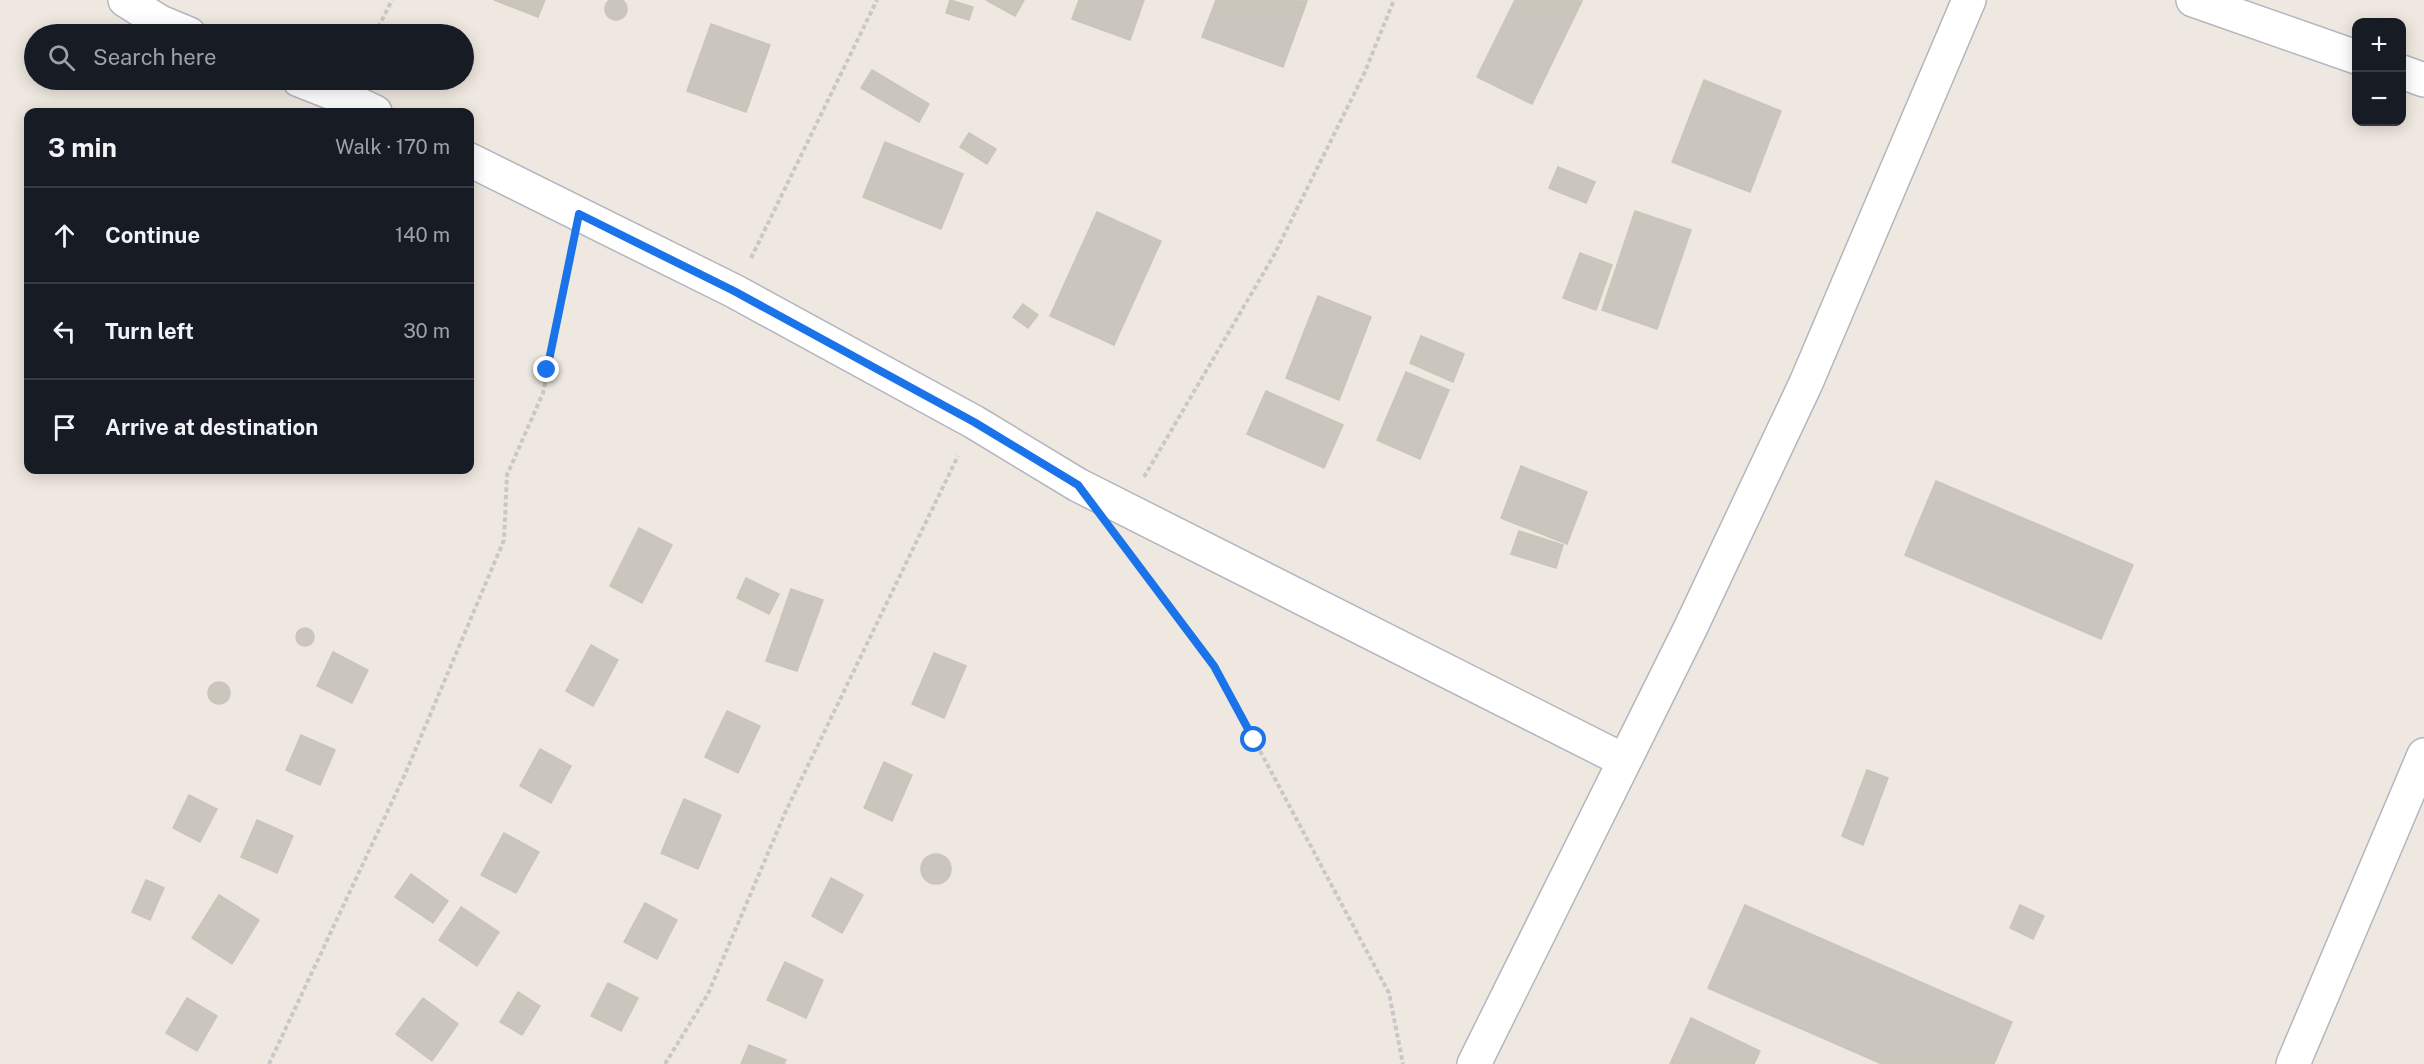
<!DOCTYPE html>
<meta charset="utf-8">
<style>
:root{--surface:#171b24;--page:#242831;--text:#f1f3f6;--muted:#9ea1a6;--line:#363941}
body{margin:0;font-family:"Public Sans",sans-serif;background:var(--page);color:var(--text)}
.controls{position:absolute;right:18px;top:18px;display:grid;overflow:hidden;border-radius:12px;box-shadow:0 3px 15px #0003}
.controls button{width:54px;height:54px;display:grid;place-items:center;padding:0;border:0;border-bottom:2px solid var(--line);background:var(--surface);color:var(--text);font:30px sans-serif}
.stop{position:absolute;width:18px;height:18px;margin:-14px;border:4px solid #1a73e8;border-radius:50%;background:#fff}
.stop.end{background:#1a73e8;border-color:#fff;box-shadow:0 2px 6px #0008}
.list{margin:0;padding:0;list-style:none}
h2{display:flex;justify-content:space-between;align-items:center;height:78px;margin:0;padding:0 24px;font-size:26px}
h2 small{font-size:20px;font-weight:400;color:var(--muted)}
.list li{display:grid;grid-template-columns:39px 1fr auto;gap:18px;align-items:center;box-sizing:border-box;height:96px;padding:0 24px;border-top:2px solid var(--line)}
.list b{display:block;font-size:22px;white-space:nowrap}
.list em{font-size:20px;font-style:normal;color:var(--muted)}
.icon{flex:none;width:33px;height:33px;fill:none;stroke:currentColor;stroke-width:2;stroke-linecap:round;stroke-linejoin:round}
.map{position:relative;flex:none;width:2424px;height:1064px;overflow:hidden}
.search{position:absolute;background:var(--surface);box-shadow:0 3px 15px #0003;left:24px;top:24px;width:450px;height:66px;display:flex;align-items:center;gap:15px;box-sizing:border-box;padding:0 21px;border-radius:33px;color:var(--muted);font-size:22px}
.panel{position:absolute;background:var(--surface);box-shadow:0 3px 15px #0003;left:24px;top:108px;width:450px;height:366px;border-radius:12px}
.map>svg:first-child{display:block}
.building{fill:#cac6be;stroke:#cac4b9;stroke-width:1.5}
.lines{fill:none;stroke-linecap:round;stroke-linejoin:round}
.street-casing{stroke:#b3b6c0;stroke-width:36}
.path{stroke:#c8c8c8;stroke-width:4;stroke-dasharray:4.5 3;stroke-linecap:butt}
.street{stroke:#fff;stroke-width:33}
.route{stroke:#1a73e8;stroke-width:8}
</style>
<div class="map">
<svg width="2424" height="1064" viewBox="0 0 2424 1064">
<rect width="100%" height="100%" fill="#eee8e0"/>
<!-- building -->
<g class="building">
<circle cx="616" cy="9" r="11"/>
<path d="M494 0H545L538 17Z"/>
<path d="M950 0 973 7 969 20 946 13Z"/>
<path d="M986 0H1024L1015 16Z"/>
<path d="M1079 0H1144L1130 40 1072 19Z"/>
<path d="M1216 0 1307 1 1283 67 1202 37Z"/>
<path d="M1515 0 1582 1 1532 104 1477 77Z"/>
<path d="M711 24 770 45 746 112 687 91Z"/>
<path d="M872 70 929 104 919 122 861 88Z"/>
<path d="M1704 80 1781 111 1750 192 1672 162Z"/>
<path d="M969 133 996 149 987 164 960 147Z"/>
<path d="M885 142 963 174 941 229 863 197Z"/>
<path d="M1558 167 1595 182 1586 203 1549 188Z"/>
<path d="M1635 211 1691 230 1657 329 1602 310Z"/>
<path d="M1097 212 1161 241 1114 345 1050 316Z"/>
<path d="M1580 253 1612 265 1596 310 1563 298Z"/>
<path d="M1318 296 1371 317 1339 400 1286 378Z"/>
<path d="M1023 304 1038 315 1028 328 1013 317Z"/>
<path d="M1421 336 1464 354 1453 382 1410 363Z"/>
<path d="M1406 372 1449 390 1420 459 1377 440Z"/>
<path d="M1266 391 1343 425 1324 468 1247 434Z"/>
<path d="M1521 466 1587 492 1567 544 1501 518Z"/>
<path d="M1936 481 2133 565 2101 639 1905 555Z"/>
<path d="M639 528 672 545 642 603 610 586Z"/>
<path d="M1519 531 1563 545 1556 568 1511 554Z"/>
<path d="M746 578 779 594 769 614 737 598Z"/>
<path d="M791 589 823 600 797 671 766 661Z"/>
<circle cx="305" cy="637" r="9"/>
<path d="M591 645 618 660 593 706 566 691Z"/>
<path d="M333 652 368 670 352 703 317 686Z"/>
<path d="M934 653 966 666 944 718 912 704Z"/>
<circle cx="219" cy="693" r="11"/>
<path d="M727 711 760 726 738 773 705 757Z"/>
<path d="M301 735 335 750 320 785 286 770Z"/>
<path d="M540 749 571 766 551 803 520 786Z"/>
<path d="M884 762 912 775 892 821 864 808Z"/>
<path d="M1867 770 1888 778 1863 845 1842 836Z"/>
<path d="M189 795 217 809 200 842 173 828Z"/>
<path d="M684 799 721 815 698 869 661 853Z"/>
<path d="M257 820 293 836 277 873 241 857Z"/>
<path d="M504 833 539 852 516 893 481 875Z"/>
<circle cx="936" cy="869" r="15"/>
<path d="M411 874 448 901 433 923 395 897Z"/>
<path d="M831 878 863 895 842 933 812 916Z"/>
<path d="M146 880 164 888 150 920 132 912Z"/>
<path d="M219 895 259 920 232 964 192 938Z"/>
<path d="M645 903 677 920 657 959 624 942Z"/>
<path d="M1745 905 2012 1022 1994 1064H1882L1708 988Z"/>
<path d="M2020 905 2044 916 2033 939 2010 928Z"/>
<path d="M461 907 499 932 477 966 439 940Z"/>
<path d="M785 962 823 980 806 1018 767 1000Z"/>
<path d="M608 983 638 998 621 1031 591 1016Z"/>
<path d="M518 992 540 1006 522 1035 500 1022Z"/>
<path d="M187 998 217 1016 197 1051 166 1033Z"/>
<path d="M423 998 458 1024 432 1061 396 1034Z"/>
<path d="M1691 1018 1760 1051 1754 1064H1670Z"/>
<path d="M749 1045 786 1060 784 1064H741Z"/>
</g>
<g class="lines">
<!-- street casing -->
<g class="street-casing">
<g id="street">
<path d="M125 0 160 22 189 34"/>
<path d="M2193 0 2356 57"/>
<path d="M2402 72 2424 80"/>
<path d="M299 80 345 98 375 112"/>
<path d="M470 160 734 291 974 422 1078 485 1623 760"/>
<path d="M1474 1064 1690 629 1806 383 1969 0"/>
<path d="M2293 1064 2424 755"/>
</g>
</g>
<!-- path -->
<g class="path">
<path d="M375 34 392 0"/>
<path d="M751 258 877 0"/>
<path d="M1144 477 1274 255 1364 74 1394 0"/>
<path d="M1133 557 1214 666 1274 777 1389 993 1403 1064"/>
<path d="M269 1064 406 772 504 540 507 475 543 393 571 253"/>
<path d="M665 1064 708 994 785 813 958 456"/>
</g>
<!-- street -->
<use href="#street" class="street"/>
</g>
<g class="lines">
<!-- route -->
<path class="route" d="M547 370 579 214 734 291 974 422 1078 485 1214 666 1254 740"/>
</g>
</svg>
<div class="controls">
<button>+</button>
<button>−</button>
</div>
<div class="stop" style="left:1254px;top:740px"></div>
<div class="stop end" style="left:547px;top:370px"></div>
<div class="search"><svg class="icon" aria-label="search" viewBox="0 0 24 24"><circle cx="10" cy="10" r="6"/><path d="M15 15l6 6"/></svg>Search here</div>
<section class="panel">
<h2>3 min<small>Walk · 170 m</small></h2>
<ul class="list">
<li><svg class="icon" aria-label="ahead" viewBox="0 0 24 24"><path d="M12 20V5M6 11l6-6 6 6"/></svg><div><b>Continue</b></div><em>140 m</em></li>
<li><svg class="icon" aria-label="left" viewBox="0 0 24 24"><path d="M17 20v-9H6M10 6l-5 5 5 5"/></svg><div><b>Turn left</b></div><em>30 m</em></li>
<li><svg class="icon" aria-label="arrive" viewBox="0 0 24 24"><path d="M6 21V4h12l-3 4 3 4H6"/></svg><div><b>Arrive at destination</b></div></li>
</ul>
</section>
</div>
